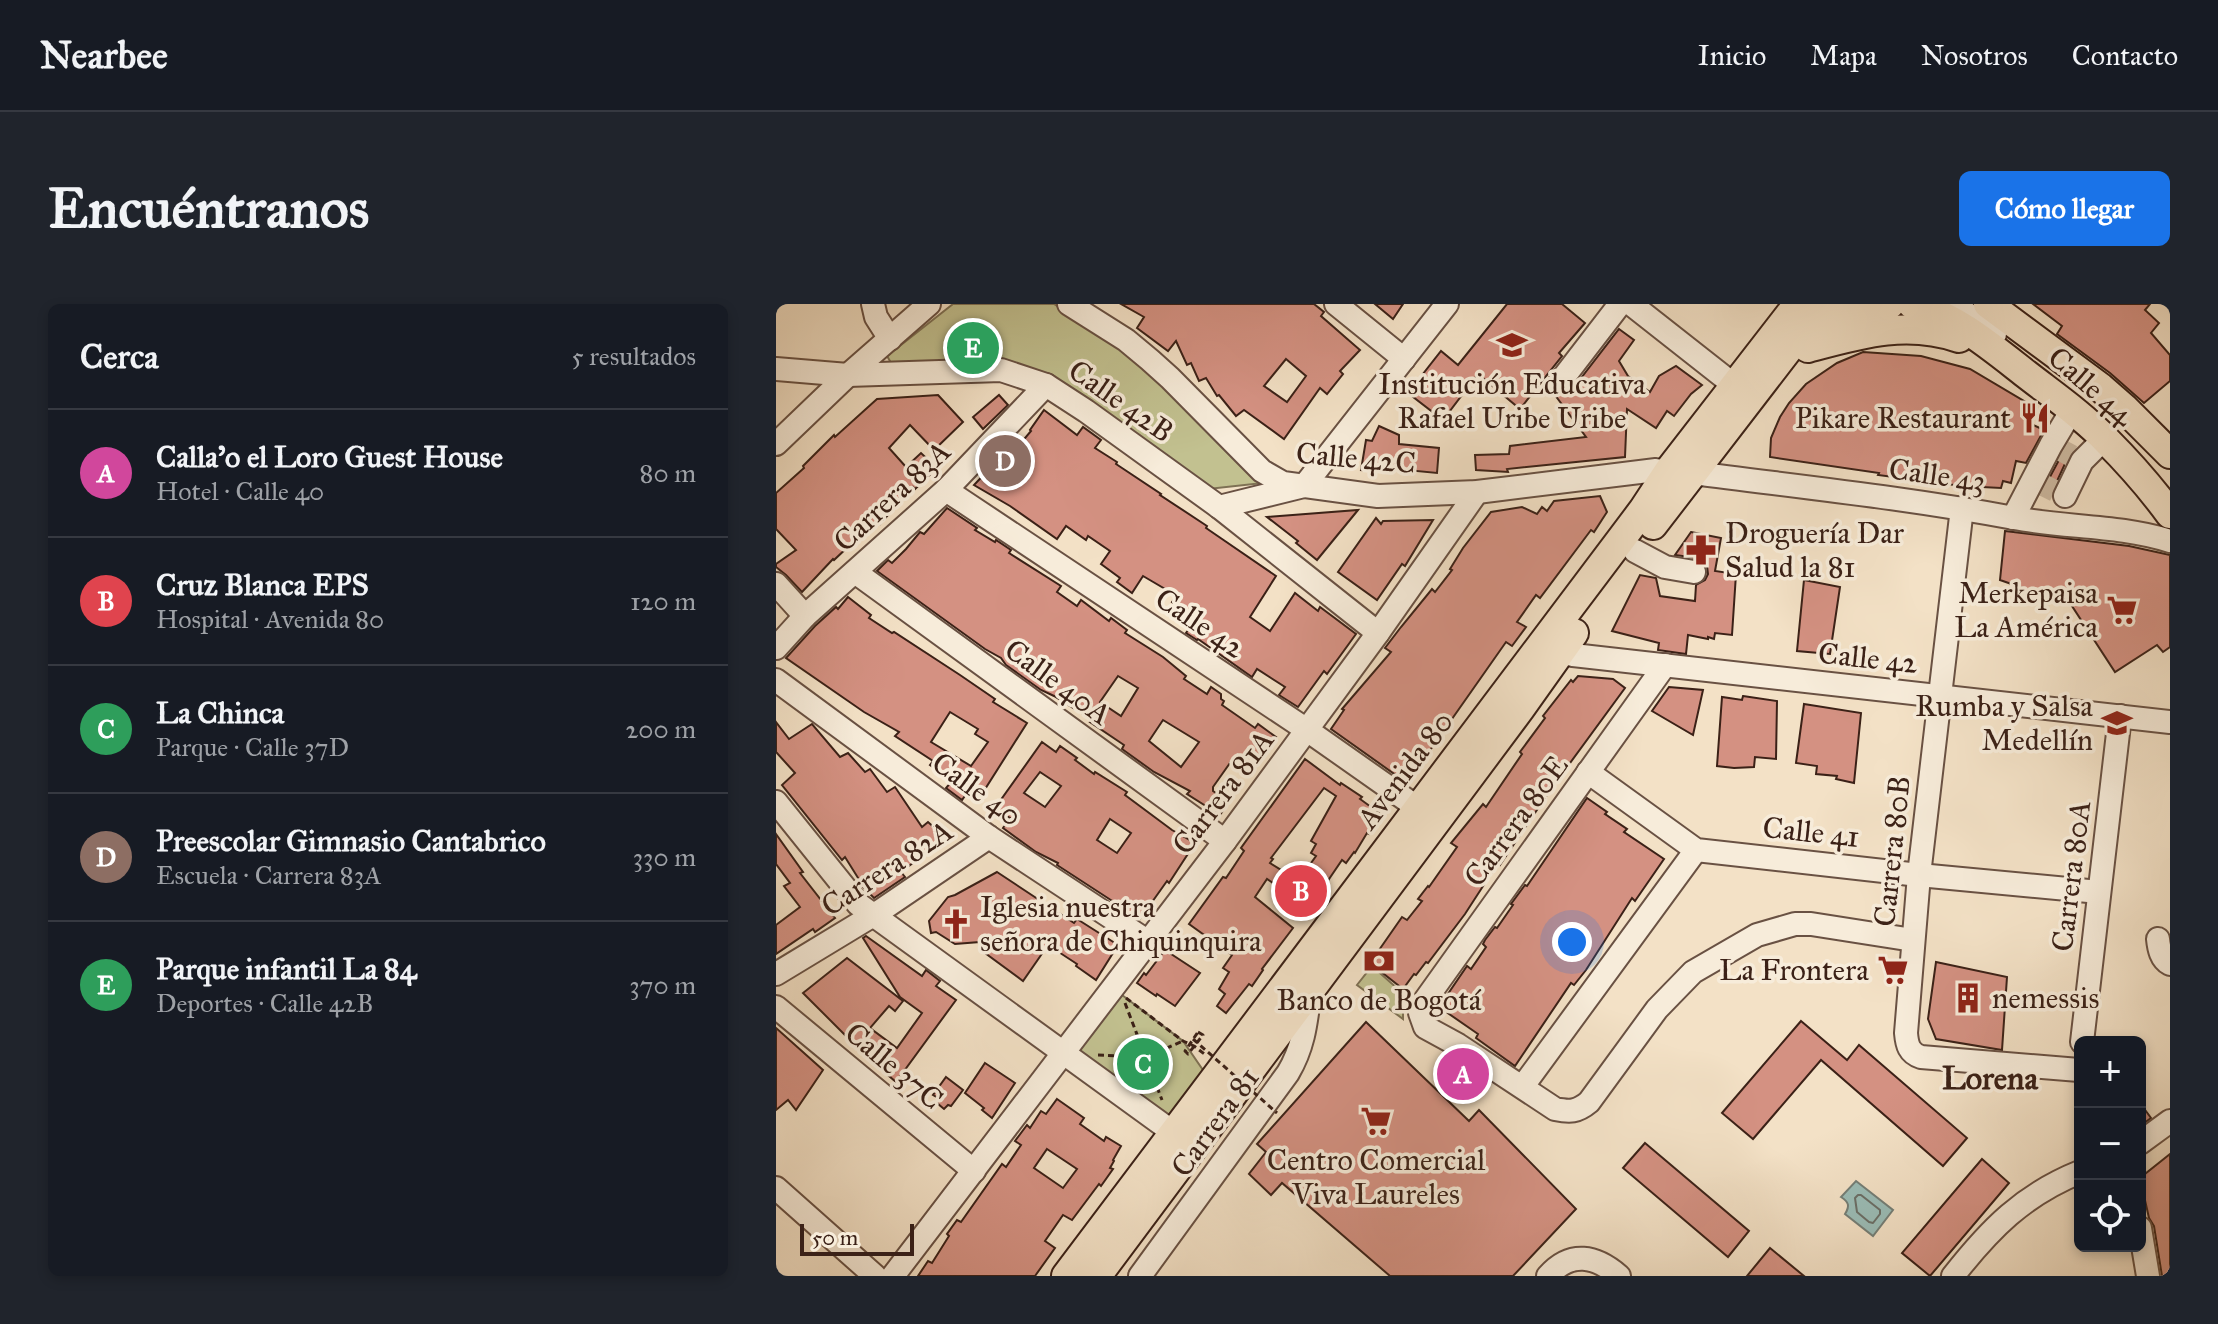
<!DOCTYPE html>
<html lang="es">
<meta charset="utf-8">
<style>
:root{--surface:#171b24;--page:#20242c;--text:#f1f3f6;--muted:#9ea1a6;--line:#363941;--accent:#1a73e8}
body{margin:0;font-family:"IM FELL Great Primer",serif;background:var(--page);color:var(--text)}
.controls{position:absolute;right:24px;bottom:24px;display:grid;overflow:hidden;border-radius:12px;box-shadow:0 4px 12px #0003}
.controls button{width:72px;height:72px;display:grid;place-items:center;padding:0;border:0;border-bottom:2px solid var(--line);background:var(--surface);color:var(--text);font:40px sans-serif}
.scale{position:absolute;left:24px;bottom:20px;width:114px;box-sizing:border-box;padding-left:8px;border:4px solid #3b2117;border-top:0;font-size:22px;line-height:28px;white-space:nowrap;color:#3b2117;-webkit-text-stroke:6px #f7ecda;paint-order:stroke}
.you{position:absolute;left:796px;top:638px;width:28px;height:28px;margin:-20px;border:6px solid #fff;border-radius:50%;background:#1a73e8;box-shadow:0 0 0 12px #1a73e833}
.badge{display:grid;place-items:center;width:52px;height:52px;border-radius:50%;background:var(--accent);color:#fff;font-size:26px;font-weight:700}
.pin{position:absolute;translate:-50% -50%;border:4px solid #fff;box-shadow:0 2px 8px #0006}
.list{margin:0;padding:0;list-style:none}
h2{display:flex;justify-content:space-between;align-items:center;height:104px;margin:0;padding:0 32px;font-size:34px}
h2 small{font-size:26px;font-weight:400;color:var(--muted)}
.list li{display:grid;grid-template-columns:52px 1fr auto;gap:24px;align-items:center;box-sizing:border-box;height:128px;padding:0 32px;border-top:2px solid var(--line)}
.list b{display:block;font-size:30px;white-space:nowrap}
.list p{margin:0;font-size:26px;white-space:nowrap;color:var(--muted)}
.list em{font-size:26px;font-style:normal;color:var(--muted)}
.icon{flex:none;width:44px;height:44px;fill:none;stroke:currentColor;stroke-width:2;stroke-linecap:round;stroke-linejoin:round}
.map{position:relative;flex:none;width:1394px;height:972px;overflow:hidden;border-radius:12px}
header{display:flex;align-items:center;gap:48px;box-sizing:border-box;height:112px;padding:0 40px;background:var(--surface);border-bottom:2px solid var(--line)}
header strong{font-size:38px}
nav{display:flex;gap:44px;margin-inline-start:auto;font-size:28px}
.intro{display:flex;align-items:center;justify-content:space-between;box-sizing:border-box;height:192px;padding:0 48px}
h1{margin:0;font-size:56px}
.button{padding:20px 36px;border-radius:12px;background:var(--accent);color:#fff;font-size:28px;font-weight:700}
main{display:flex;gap:48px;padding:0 48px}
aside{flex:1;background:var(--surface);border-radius:12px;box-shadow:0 4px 12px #0003}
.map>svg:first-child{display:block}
.green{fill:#c2c190;stroke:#7e7154;stroke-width:2}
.water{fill:#9bbdb7;stroke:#757f77;stroke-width:2}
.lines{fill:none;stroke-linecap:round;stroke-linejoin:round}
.shore{stroke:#6b6f67;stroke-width:2}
.building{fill:#d49182;stroke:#3b2117;stroke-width:2;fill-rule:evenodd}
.minor-tunnel{stroke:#cebba3;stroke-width:22;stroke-dasharray:22 11;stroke-linecap:butt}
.minor-casing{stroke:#695143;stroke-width:26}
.major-casing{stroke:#3b2117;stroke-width:32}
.path{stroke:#3b2117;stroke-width:3;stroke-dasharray:6 4;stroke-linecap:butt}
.minor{stroke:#f7ecda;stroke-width:22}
.major{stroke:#f3e1c6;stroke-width:28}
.path-bridge{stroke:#3b2117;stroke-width:3;stroke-dasharray:6 4;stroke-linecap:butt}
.labels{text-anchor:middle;stroke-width:7;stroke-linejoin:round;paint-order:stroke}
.poi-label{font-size:30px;fill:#3b2117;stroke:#f7ecda;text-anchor:end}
.street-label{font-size:30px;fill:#3b2117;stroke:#f7ecda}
.neighbourhood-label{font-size:32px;font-weight:bold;fill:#3b2117;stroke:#f7ecda}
</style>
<header>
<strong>Nearbee</strong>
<nav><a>Inicio</a><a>Mapa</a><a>Nosotros</a><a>Contacto</a></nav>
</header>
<div class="intro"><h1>Encuéntranos</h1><a class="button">Cómo llegar</a></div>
<main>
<aside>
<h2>Cerca<small>5 resultados</small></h2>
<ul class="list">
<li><span class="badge" style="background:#d1479c">A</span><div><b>Calla'o el Loro Guest House</b><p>Hotel · Calle 40</p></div><em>80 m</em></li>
<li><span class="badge" style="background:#e0444e">B</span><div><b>Cruz Blanca EPS</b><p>Hospital · Avenida 80</p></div><em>120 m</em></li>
<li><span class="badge" style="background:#2e9e5b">C</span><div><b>La Chinca</b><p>Parque · Calle 37D</p></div><em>200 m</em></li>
<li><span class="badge" style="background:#8d6e63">D</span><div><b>Preescolar Gimnasio Cantabrico</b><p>Escuela · Carrera 83A</p></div><em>330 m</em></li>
<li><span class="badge" style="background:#2e9e5b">E</span><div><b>Parque infantil La 84</b><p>Deportes · Calle 42B</p></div><em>370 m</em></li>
</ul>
</aside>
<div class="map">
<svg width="1394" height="972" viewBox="0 0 1394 972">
<rect width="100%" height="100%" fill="#f3e1c6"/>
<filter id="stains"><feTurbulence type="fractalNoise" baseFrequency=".0025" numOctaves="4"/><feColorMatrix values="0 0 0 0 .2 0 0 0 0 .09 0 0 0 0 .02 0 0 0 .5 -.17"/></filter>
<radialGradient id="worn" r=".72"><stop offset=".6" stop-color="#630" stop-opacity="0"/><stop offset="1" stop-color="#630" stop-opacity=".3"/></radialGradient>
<!-- green -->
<g class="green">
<path d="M177 0H278L328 32 390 80 487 179 432 185 272 79 117 62 111 52Z"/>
<path d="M596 662 632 694 627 702V715L581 681Z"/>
<path d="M346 691 407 737 429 769 395 819 298 751Z"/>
</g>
<!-- water -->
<path class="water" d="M1080 877 1117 906 1097 932 1069 910C1074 902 1073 898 1065 893Z"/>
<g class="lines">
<!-- shore -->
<path class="shore" d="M1082 891H1085L1104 906V910L1097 919 1093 918 1081 908 1079 894Z"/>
</g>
<!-- building -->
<g class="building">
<path d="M345 0H538L548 8 545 12 584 46 564 67 567 70 551 90 544 84 508 135 468 106 460 112 443 91 441 92 430 74 423 77 415 59 411 61 400 37 392 47 361 24 368 13ZM510 55 530 72 511 98 488 82Z"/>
<path d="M599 0H627L617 15Z"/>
<path d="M731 0H786L809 19 783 49 786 52 744 105 702 70 667 116 632 89 665 47 682 61Z"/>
<path d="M1257 0H1374L1369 6 1383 19 1375 29 1394 51V77L1368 99 1334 69 1281 30 1286 22Z"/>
<path d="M843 25 858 36 843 57 852 72 874 88 883 72 900 62 926 81 915 90 898 112 891 107 880 124 851 105 849 153 731 165 732 168 700 166 699 151 733 150 734 142 810 133 779 91H789L795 87Z"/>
<path d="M1087 48 1145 52 1194 65 1258 103 1251 118 1268 126 1250 159 1240 157 1235 179 1227 177 1225 184 1186 182 1102 171 1103 169 994 153 995 134 1004 113 1013 99 1030 80 1061 59Z"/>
<path d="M162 91 187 118 158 146 134 121 113 144 130 163 145 149 161 164 139 185 137 183 104 220 102 218 91 227 90 225 75 243 74 241 58 256 57 255 26 288 10 271 0 263V260L20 246 0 225V189L28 164 27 162 58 131 59 133 101 95Z"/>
<path d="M223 91 232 101 207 125 197 113Z"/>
<path d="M268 106 301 131 307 123 325 136 319 144 341 158 340 160 385 190 384 191 431 222 430 224 500 272 474 313 494 327 519 289 542 307 544 303 580 330 551 370 548 367 522 403 503 391 509 383 481 365 476 373 422 335 421 336 410 329 419 317 396 298 401 292 367 272 356 289 341 278 344 274 325 260 334 247 312 232 310 236 290 222 281 235 234 202 198 181 215 163 225 170 239 146 255 127 254 126Z"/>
<path d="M603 122 623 131V140L663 144 661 169 610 164V168L585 166 590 136 596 137Z"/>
<path d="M1291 141 1298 145 1293 151 1276 188 1268 184Z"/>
<path d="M824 192 831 208 818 228 815 226 764 294 760 291 741 318 750 323 736 342 730 338 631 479 555 425 568 406 566 405 615 348 609 344 625 323 656 285 659 288 676 266 674 265 687 244 715 208 746 203 761 210 766 203 771 207 778 197Z"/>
<path d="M171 204 201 224 199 226 219 238 220 236 235 246 233 249 285 282 281 288 301 302 305 296 333 317 335 314 351 326 349 329 387 353 410 372 408 375 431 390 435 383 445 390V395L448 397 446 401 479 424 482 420 500 433 473 472 454 459 437 483V487L453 498 444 511 411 490 414 487 378 468 346 445 348 441 314 418 316 416 278 392 265 386 230 361 225 354 209 345 101 267 112 256 116 259 130 245 144 228 148 230ZM342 372 362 384 345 412 324 398ZM387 416 423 438 405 463 373 437Z"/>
<path d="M582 206 541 256 520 239 522 237 491 213Z"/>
<path d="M600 214 605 220 607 217 657 216 629 262 626 260 601 296 562 268Z"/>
<path d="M1229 227 1353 242 1394 251V343L1387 348 1381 341 1339 368 1292 296 1267 291 1224 276Z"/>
<path d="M915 228 945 234 939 267 960 270 956 331 939 329 938 335 932 333V335L912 331 910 350 882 346 883 339 836 327 864 271 880 274 884 292 919 297 920 281 929 276 932 270 931 262 921 254 899 251Z"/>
<path d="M1028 276 1064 283 1054 350 1021 347Z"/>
<path d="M72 293 95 311 93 314 116 329 118 328 184 371 219 395 217 398 251 419 204 493 193 486 186 496 170 484 176 477 154 461 157 457 119 432 123 428 88 408 10 354 39 322 60 303 62 305ZM174 408 202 425 199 430 212 438 195 462 155 438Z"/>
<path d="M802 372 837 375 849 384 775 485 724 561 722 559 689 610 652 659 650 658 640 671 638 670 627 685 594 659 626 613 631 616 646 597 642 595 652 582 653 583 681 543 675 539 707 500 710 503 746 450 744 448 769 414 767 412 795 376 797 378Z"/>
<path d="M893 383 927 386 917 431 876 407Z"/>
<path d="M967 392 1001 397 1000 455 979 453 978 463 958 464 941 462 946 393 966 396Z"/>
<path d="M1028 400 1085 409 1078 479 1060 475 1061 472 1040 470 1041 462 1020 459Z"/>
<path d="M0 418 13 435 36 420 64 453 72 449 89 468 94 465 111 488 119 483 146 523 152 518 170 534 125 568 129 573 98 594 82 578 84 577 69 553 66 556 6 481 19 469 0 448Z"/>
<path d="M266 438 280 448 284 442 301 454 299 456 318 470 319 468 351 488 349 491 396 526 419 539 393 579 391 577 364 615 281 561 282 559 260 548 227 524 234 514 219 504ZM264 468 285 482 269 503 248 489ZM334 515 355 529 341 549 321 536Z"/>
<path d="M529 455 564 481 565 479 586 493 584 495 606 511 593 530 591 529 579 549 578 548 570 559 566 556 547 584 540 580 530 594 526 591 522 596 491 575 479 593 517 624 486 665 487 666 476 682 473 680 450 709 441 702 449 690 443 685 453 668 447 664 456 651 413 620 447 573 450 574 468 547 465 544ZM548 484 560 492 535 537 540 540 535 549 540 552 525 573 517 568 515 572 494 559 497 555 495 554Z"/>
<path d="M811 494 831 508 829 510 851 525 848 528 888 555 859 597 856 594 810 666 798 681 795 679 739 762 700 734 702 730 663 703 691 662 695 665 710 643 707 640 709 636 719 623 721 624 737 601 735 600 749 581 751 582Z"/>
<path d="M0 530 27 568 24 569 59 614 39 628 37 625 0 650V621L24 603 8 582 14 579 0 560Z"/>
<path d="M221 568 298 619 301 615 342 641 320 676 300 662 301 660 272 641 247 677 209 649 217 637 179 640 160 628 155 629 153 617 172 593 179 591Z"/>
<path d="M90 632 146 672 150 666 164 677 160 682 180 696 120 778 106 766 111 759 82 738 79 741 27 689 71 654 127 697 119 707 113 702 94 724 121 744 146 709 124 693 87 634Z"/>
<path d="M389 646 424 669 399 702 381 690 380 692 361 679 368 669 370 671Z"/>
<path d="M1160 658 1231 673 1226 746 1160 735 1152 715Z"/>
<path d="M1025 717 1071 756 1083 741 1191 834 1167 862 1045 756 977 835 946 809Z"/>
<path d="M590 718 693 817 703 806 800 905 737 972H614L506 879 495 891 473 870 490 848 481 840Z"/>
<path d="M0 724 47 766 20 806 12 796 0 806Z"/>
<path d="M209 759 239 779 216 814 206 806 208 804 189 789Z"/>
<path d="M170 773 187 786 175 802 172 801 168 805 161 799 162 794 157 791Z"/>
<path d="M281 795 308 814 304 820 328 837 330 833 345 842 337 856 338 857 334 864 337 865 325 882 323 880 296 916 287 911 269 937 279 944 259 972H142L152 957 156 959 173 932 171 930 181 916 185 918 226 860 230 863 245 841 239 837 251 821 254 824 265 807 270 810ZM271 845 301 865 287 884 258 864Z"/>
<path d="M1364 799 1375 814 1364 822Z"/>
<path d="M869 839 973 927 952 953 847 864Z"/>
<path d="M1394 850V972H1386L1378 922 1373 914 1364 874Z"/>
<path d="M1206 855 1233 879 1154 972 1126 949Z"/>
<path d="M994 944 1028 972H971Z"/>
</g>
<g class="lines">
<!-- minor-tunnel -->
<g class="minor-tunnel">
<path d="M1281 144 1296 152"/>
<path d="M1263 179 1279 187"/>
</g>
<!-- minor casing -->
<g class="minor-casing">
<g id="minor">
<path d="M97 0 100 13 114 35"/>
<path d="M293 0 350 36 374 56 394 74 486 167 507 179 602 192 701 188 880 166"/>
<path d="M560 0 628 55"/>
<path d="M855 0 949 74"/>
<path d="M1178 0 1219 30"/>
<path d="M0 65 72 71 225 66 270 81 310 107 443 203 602 329"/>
<path d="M784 78 844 0"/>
<path d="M0 140 72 71 153 0"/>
<path d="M918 169C1025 183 1132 194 1238 214 1290 224 1343 221 1394 237"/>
<path d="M170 186 531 426 642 504"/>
<path d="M1289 192 1306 157 1329 134"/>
<path d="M443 203 528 182 671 0"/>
<path d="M1186 204 1143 571 1130 729C1131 741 1133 749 1145 753L1303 766"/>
<path d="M1237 214 1275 141 1296 106"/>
<path d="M859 247 889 263 918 268"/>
<path d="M79 268 449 537"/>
<path d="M0 280 29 312"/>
<path d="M0 344 29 312 170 186 270 81"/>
<path d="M784 348 797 351 1394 418"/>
<path d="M889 361 645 702 644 709 649 723 682 741 779 805C794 808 801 808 813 798L881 705 917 668 981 631 1019 620H1035L1137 636"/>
<path d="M0 376 213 533 371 637"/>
<path d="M812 468 920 546 1143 571 1323 588"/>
<path d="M0 498 82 600 398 829"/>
<path d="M1382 635C1383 645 1385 655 1394 660"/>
<path d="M0 670 104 607 213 533"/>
<path d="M0 703 198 867"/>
<path d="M1306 738 1344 412"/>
<path d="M747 782 920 546"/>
<path d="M1364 839 1394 817"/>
<path d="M0 884 99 972"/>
<path d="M1364 924 1372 972"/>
<path d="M117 972 449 537 602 329 701 188"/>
<path d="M364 972 512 769C528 742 530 718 534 687"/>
<path d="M772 972C795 946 820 952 843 972"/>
<path d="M1177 972C1214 925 1247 891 1304 868"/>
</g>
</g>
<!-- major casing -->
<g class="major-casing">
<g id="major">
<path d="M1062 0C1080 6 1096 7 1114 0"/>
<path d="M1136 0C1180 13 1214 42 1250 70 1277 91 1306 111 1330 136 1353 159 1375 184 1394 210"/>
<path d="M1212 0 1324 83 1348 104 1394 150"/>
<path d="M1033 41 1064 13 1079 5"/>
<path d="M1032 44C1084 30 1130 16 1183 34"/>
<path d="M877 221 1047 0"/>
<path d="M290 972 867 206 894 165 1022 0"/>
<path d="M321 972 744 405 798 329"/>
</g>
</g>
<!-- path -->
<g class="path">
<path d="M350 694 407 737 418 742 431 752"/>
<path d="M349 699 386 796"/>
<path d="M422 728 427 731 412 750 409 747Z"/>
<path d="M322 751 370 753 407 737"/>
</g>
<!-- minor -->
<use href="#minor" class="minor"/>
<!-- major -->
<use href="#major" class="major"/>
<!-- path-bridge -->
<path class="path-bridge" d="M417 735 501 809"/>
</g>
<!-- icons -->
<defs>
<g id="school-bare" transform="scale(2.4)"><path d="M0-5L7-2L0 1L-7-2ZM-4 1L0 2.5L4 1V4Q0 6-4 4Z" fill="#8f2418" stroke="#f7ecda" stroke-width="2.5" paint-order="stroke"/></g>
<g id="restaurant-bare" transform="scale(2.4)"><path d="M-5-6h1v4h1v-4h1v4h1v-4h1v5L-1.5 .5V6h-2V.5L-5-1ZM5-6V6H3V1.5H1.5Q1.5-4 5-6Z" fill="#8f2418" stroke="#f7ecda" stroke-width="2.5" paint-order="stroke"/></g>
<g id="pharmacy-bare" transform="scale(2.4)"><path d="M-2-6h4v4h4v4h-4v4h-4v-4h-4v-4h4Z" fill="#8f2418" stroke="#f7ecda" stroke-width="2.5" paint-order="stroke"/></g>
<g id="supermarket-bare" transform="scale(2.4)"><path d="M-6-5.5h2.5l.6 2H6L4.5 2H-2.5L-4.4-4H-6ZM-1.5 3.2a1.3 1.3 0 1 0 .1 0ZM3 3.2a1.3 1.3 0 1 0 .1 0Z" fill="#8f2418" stroke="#f7ecda" stroke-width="2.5" paint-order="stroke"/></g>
<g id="church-bare" transform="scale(2.4)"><path d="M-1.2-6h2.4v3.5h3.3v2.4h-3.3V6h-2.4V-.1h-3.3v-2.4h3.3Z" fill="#8f2418" stroke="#f7ecda" stroke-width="2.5" paint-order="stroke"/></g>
<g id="bank-bare" transform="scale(2.4)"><path d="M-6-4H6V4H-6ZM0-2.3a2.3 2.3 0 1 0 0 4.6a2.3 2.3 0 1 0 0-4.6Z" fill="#8f2418" stroke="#f7ecda" stroke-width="2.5" paint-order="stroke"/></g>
<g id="building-bare" transform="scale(2.4)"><path d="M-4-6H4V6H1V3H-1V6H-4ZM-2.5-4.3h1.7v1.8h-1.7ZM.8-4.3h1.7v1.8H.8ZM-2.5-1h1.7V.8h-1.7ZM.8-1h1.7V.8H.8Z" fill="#8f2418" stroke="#f7ecda" stroke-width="2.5" paint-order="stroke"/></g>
</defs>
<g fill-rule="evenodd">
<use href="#school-bare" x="736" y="41"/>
<use href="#restaurant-bare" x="1259" y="114"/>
<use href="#pharmacy-bare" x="925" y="246"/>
<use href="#supermarket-bare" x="1346" y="306"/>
<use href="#school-bare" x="1341" y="419"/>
<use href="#church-bare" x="180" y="620"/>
<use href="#bank-bare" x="603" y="657"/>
<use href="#supermarket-bare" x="1117" y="666"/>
<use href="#building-bare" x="1192" y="694"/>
<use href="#supermarket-bare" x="600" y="817"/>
</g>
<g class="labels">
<!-- poi labels -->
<g class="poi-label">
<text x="736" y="90" text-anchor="middle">Institución Educativa<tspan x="736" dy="34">Rafael Uribe Uribe</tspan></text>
<text x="1235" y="124">Pikare Restaurant</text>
<text x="949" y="239" text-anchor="start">Droguería Dar<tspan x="949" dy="34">Salud la 81</tspan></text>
<text x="1322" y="299">Merkepaisa<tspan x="1322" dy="34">La América</tspan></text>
<text x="1317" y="412">Rumba y Salsa<tspan x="1317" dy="34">Medellín</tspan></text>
<text x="204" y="613" text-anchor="start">Iglesia nuestra<tspan x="204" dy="34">señora de Chiquinquira</tspan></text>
<text x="1093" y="676">La Frontera</text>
<text x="1216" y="704" text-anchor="start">nemessis</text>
<text x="603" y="706" text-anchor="middle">Banco de Bogotá</text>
<text x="600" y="866" text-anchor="middle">Centro Comercial<tspan x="600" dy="34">Viva Laureles</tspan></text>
</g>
<!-- street labels -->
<g class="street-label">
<text transform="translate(1315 82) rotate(41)" y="10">Calle 44</text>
<text transform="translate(345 97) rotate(35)" y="10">Calle 42B</text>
<text transform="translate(580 154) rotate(5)" y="10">Calle 42C</text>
<text transform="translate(1161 171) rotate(8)" y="10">Calle 43</text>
<text transform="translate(116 192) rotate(-43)" y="10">Carrera 83A</text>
<text transform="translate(424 319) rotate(34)" y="10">Calle 42</text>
<text transform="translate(1092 354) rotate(6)" y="10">Calle 42</text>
<text transform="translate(282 378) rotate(36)" y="10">Calle 40A</text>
<text transform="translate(629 466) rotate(-53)" y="10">Avenida 80</text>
<text transform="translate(201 485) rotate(36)" y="10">Calle 40</text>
<text transform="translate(447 488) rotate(-53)" y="10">Carrera 81A</text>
<text transform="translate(740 517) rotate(-54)" y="10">Carrera 80E</text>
<text transform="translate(1035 528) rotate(6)" y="10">Calle 41</text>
<text transform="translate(1116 547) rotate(-84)" y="10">Carrera 80B</text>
<text transform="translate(111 564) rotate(-33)" y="10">Carrera 82A</text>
<text transform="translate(1295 572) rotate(-83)" y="10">Carrera 80A</text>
<text transform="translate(118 762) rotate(40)" y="10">Calle 37C</text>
<text transform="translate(439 818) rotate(-54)" y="10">Carrera 81</text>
</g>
<!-- neighbourhood labels -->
<g class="neighbourhood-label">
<text x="1214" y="785">Lorena</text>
</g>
</g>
<rect width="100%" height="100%" filter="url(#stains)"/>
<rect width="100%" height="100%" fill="url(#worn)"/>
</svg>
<div class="controls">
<button>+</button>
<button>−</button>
<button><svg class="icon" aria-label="locate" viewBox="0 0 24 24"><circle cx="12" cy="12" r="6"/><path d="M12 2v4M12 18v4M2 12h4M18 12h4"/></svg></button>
</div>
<div class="scale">50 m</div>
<div class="you"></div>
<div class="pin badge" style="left:687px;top:770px;background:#d1479c">A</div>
<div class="pin badge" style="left:525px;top:587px;background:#e0444e">B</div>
<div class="pin badge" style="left:367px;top:760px;background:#2e9e5b">C</div>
<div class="pin badge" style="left:229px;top:157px;background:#8d6e63">D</div>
<div class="pin badge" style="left:197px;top:44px;background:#2e9e5b">E</div>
</div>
</main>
